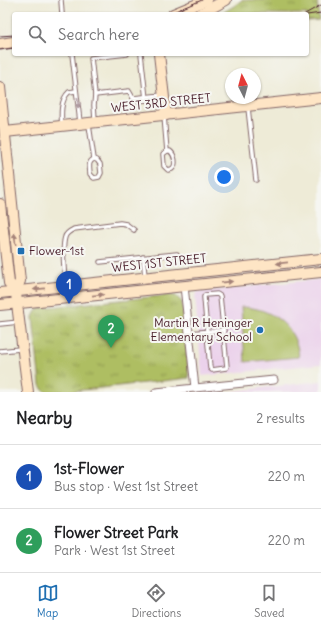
<!DOCTYPE html>
<meta charset="utf-8">
<style>
:root{--surface:#fff;--page:#f6f6f6;--text:#202124;--muted:#757577;--line:#e0e0e0;--accent:#1f6fb2}
body{margin:0;font-family:Delius,sans-serif;background:var(--page);color:var(--text)}
.compass{position:absolute;left:225px;top:68px;width:36px;height:36px;border-radius:50%;background:var(--surface);box-shadow:0 1px 3px #0004;rotate:354deg}
.you{position:absolute;left:224px;top:177px;width:14px;height:14px;margin:-10px;border:3px solid #fff;border-radius:50%;background:#1a73e8;box-shadow:0 0 0 6px #1a73e833}
.badge{display:grid;place-items:center;width:26px;height:26px;border-radius:50%;background:var(--accent);color:#fff;font-size:13px;font-weight:700}
.pin{position:absolute;translate:-50% -33px;filter:drop-shadow(0 1px 2px #0008)}
.pin::after{content:'';position:absolute;top:21px;width:14px;height:12px;background:inherit;clip-path:polygon(0 0,100% 0,50% 100%)}
.list{margin:0;padding:0;list-style:none}
h2{display:flex;justify-content:space-between;align-items:center;height:52px;margin:0;padding:0 16px;font-size:17px}
h2 small{font-size:13px;font-weight:400;color:var(--muted)}
.list li{display:grid;grid-template-columns:26px 1fr auto;gap:12px;align-items:center;box-sizing:border-box;height:64px;padding:0 16px;border-top:1px solid var(--line)}
.list b{display:block;font-size:15px;white-space:nowrap}
.list p{margin:0;font-size:13px;white-space:nowrap;color:var(--muted)}
.list em{font-size:13px;font-style:normal;color:var(--muted)}
.icon{flex:none;width:22px;height:22px;fill:none;stroke:currentColor;stroke-width:2;stroke-linecap:round;stroke-linejoin:round}
.map{position:relative;flex:none;width:321px;height:392px;overflow:hidden}
.search{position:absolute;background:var(--surface);box-shadow:0 1px 3px #0004;left:12px;right:12px;top:12px;height:44px;display:flex;align-items:center;gap:10px;box-sizing:border-box;padding:0 14px;border-radius:4px;color:var(--muted);font-size:15px}
.sheet{height:180px;background:var(--surface)}
nav{display:flex;justify-content:space-around;align-items:center;box-sizing:border-box;height:56px;border-top:1px solid var(--line);background:var(--surface);font-size:11px;color:var(--muted)}
nav a{display:grid;justify-items:center;gap:2px}
nav .on{color:var(--accent)}
.map>svg:first-child{display:block}
.built{fill:#ebd1eb}
.grass{fill:#aebe62;stroke:#7c6e46}
.park{fill:url(#park-tufts);stroke:#7c6e46}
.lines{fill:none;stroke-linecap:round;stroke-linejoin:round}
.lane-casing{stroke:#836667;stroke-width:5.5}
.street-casing{stroke:#836667;stroke-width:9}
.secondary-casing{stroke:#836667;stroke-width:12}
.lane{stroke:#fff;stroke-width:3.5}
.street{stroke:#fff;stroke-width:7}
.secondary{stroke:#fee5c5;stroke-width:10}
.tram{stroke:#4a1f2b;stroke-width:1}
.oneway{fill:#ae9aa0}
.oneway2{fill:#a48278}
.poi-dot{fill:#1f6fb2;stroke:#f6f6f2;stroke-width:1.5}
.labels{text-anchor:middle;stroke-width:4;stroke-linejoin:round;paint-order:stroke}
.street-label{font-size:12px;fill:#4a1f2b;stroke:#f6f6f2}
.poi-label{font-size:12px;fill:#4a1f2b;stroke:#f6f6f2;text-anchor:start}
</style>
<div class="map">
<svg width="321" height="392" viewBox="0 0 321 392">
<defs>
<pattern id="park-tufts" width="24" height="20" patternUnits="userSpaceOnUse"><rect width="24" height="20" fill="#aebe62"/><path d="M3 7l-1-3M5 7V3M7 7l1-3M15 17l-1-3M17 17v-4M19 17l1-3" fill="none" stroke="#909a51"/></pattern>
</defs>
<rect width="100%" height="100%" fill="#f6f6f2"/>
<filter id="ink" filterUnits="userSpaceOnUse"><feTurbulence type="fractalNoise" baseFrequency=".025" numOctaves="2"/><feDisplacementMap in="SourceGraphic" scale="8" xChannelSelector="R" yChannelSelector="G"/><feConvolveMatrix kernelMatrix="1 2 1 2 8 2 1 2 1" color-interpolation-filters="sRGB"/></filter>
<filter id="wash" filterUnits="userSpaceOnUse"><feTurbulence type="fractalNoise" baseFrequency=".012" numOctaves="4" result="noise"/><feDisplacementMap in="SourceGraphic" scale="16" xChannelSelector="R" yChannelSelector="G"/><feGaussianBlur stdDeviation="0.9" result="paint"/><feColorMatrix in="noise" values="0 0 0 0 0 0 0 0 0 0 0 0 0 0 0 0 0 1.4 0 .05"/><feComposite in="paint" operator="in"/></filter>
<g filter="url(#wash)">
<rect width="100%" height="100%" fill="#eeebd7"/>
<!-- built -->
<g class="built">
<path d="M321 279V364L202 376 195 296 197 292Z"/>
<path d="M321 381V392H226Z"/>
</g>
<!-- grass -->
<path class="grass" d="M241 307C270 307 297 326 299 357L245 362Z"/>
<!-- park -->
<g class="park">
<path d="M242 0H317L319 20 307 21V14H220L234 6Z"/>
<path d="M171 295 176 296 182 302 189 378 74 391 46 392 43 390 40 385 33 317 36 311 40 308Z"/>
</g>
</g>
<g filter="url(#ink)">
<g class="lines">
<!-- lane casing -->
<g class="lane-casing">
<g id="lane">
<path d="M61 0 62 14"/>
<path d="M72 54 80 122"/>
<path d="M141 54 146 99"/>
<path d="M95 95 129 91 133 98"/>
<path d="M162 99 135 101 133 98 163 95"/>
<path d="M248 108 256 180"/>
<path d="M164 116 167 151"/>
<path d="M95 120 94 105 95 95 91 58 127 54"/>
<path d="M89 125 94 159"/>
<path d="M62 126C61 115 60 100 69 92L76 91"/>
<path d="M167 151H170C175 155 177 165 172 169L168 170 164 166 163 154Z"/>
<path d="M94 159 97 160 100 164 101 173 99 177 94 178 90 174C90 168 87 162 94 159Z"/>
<path d="M143 257 145 276"/>
<path d="M100 262 177 254"/>
<path d="M65 285C65 271 61 251 65 237 66 233 70 231 74 229L120 223 126 224 134 230"/>
<path d="M217 294 220 296 227 367 226 368 212 370 210 368 204 297 205 295Z"/>
<path d="M0 324 19 322"/>
<path d="M189 333 224 330"/>
<path d="M0 351 20 349"/>
</g>
</g>
<!-- street casing -->
<g class="street-casing">
<g id="street">
<path d="M184 286 195 388"/>
<path d="M156 392 274 380"/>
</g>
</g>
<!-- secondary casing -->
<g class="secondary-casing">
<g id="secondary">
<path d="M173 14 207 0"/>
<path d="M200 14 226 0"/>
<path d="M0 44 14 42"/>
<path d="M159 54 166 115"/>
<path d="M0 87 20 281 16 291"/>
<path d="M5 132 321 98"/>
<path d="M0 204 9 283 16 291 17 304 28 392"/>
<path d="M0 293 321 259"/>
<path d="M0 305 321 272"/>
</g>
</g>
<!-- lane -->
<use href="#lane" class="lane"/>
<!-- street -->
<use href="#street" class="street"/>
<!-- secondary -->
<use href="#secondary" class="secondary"/>
<!-- tram -->
<g class="tram">
<path d="M168 14 202 0"/>
<path d="M305 14 321 5"/>
<path d="M307 15 321 13"/>
<path d="M0 36 14 35"/>
<path d="M0 50 14 48"/>
</g>
</g>
<!-- one-way arrows -->
<defs><path id="oneway-solid" d="M-6-.8H1V-3.2L6.5 0L1 3.2V.8H-6Z"/></defs>
<use class="oneway" href="#oneway-solid" transform="translate(78 103) rotate(83)"/>
<g class="oneway2">
<use href="#oneway-solid" transform="translate(15 239) rotate(-96)"/>
<use href="#oneway-solid" transform="translate(282 263) rotate(174)"/>
<use href="#oneway-solid" transform="translate(227 282) rotate(-6)"/>
<use href="#oneway-solid" transform="translate(39 289) rotate(174)"/>
<use href="#oneway-solid" transform="translate(98 295) rotate(-6)"/>
</g>
</g>
<!-- markers -->
<g class="poi-dot">
<rect x="17" y="247" width="8" height="8" rx="2"/>
<circle cx="260" cy="330" r="4"/>
</g>
<g class="labels">
<!-- street labels -->
<g class="street-label">
<text transform="translate(161 103) rotate(-6)" y="4">WEST 3RD STREET</text>
<text transform="translate(159 263) rotate(-6)" y="4">WEST 1ST STREET</text>
</g>
<!-- poi labels -->
<g class="poi-label">
<text x="29" y="255">Flower-1st</text>
<text x="252" y="327" text-anchor="end">Martin R Heninger<tspan x="252" dy="14">Elementary School</tspan></text>
</g>
</g>
</svg>
<svg class="compass" viewBox="-18 -18 36 36"><path d="M0-13l5 13h-10z" fill="#e53935"/><path d="M0 13l5-13h-10z" fill="#757577"/></svg>
<div class="you"></div>
<div class="pin badge" style="left:69px;top:304px;background:#1a4fb4">1</div>
<div class="pin badge" style="left:111px;top:348px;background:#2e9e5b">2</div>
<div class="search"><svg class="icon" aria-label="search" viewBox="0 0 24 24"><circle cx="10" cy="10" r="6"/><path d="M15 15l6 6"/></svg>Search here</div>
</div>
<section class="sheet">
<h2>Nearby<small>2 results</small></h2>
<ul class="list">
<li><span class="badge" style="background:#1a4fb4">1</span><div><b>1st-Flower</b><p>Bus stop · West 1st Street</p></div><em>220 m</em></li>
<li><span class="badge" style="background:#2e9e5b">2</span><div><b>Flower Street Park</b><p>Park · West 1st Street</p></div><em>220 m</em></li>
</ul>
</section>
<nav>
<a class="on"><svg class="icon" aria-label="map" viewBox="0 0 24 24"><path d="M3 6l6-2 6 2 6-2v14l-6 2-6-2-6 2zM9 4v14M15 6v14"/></svg>Map</a>
<a><svg class="icon" aria-label="directions" viewBox="0 0 24 24"><path d="M12 3l9 9-9 9-9-9zM9 14v-3h6M13 9l2 2-2 2"/></svg>Directions</a>
<a><svg class="icon" aria-label="saved" viewBox="0 0 24 24"><path d="M7 4h10v16l-5-4-5 4z"/></svg>Saved</a>
</nav>
